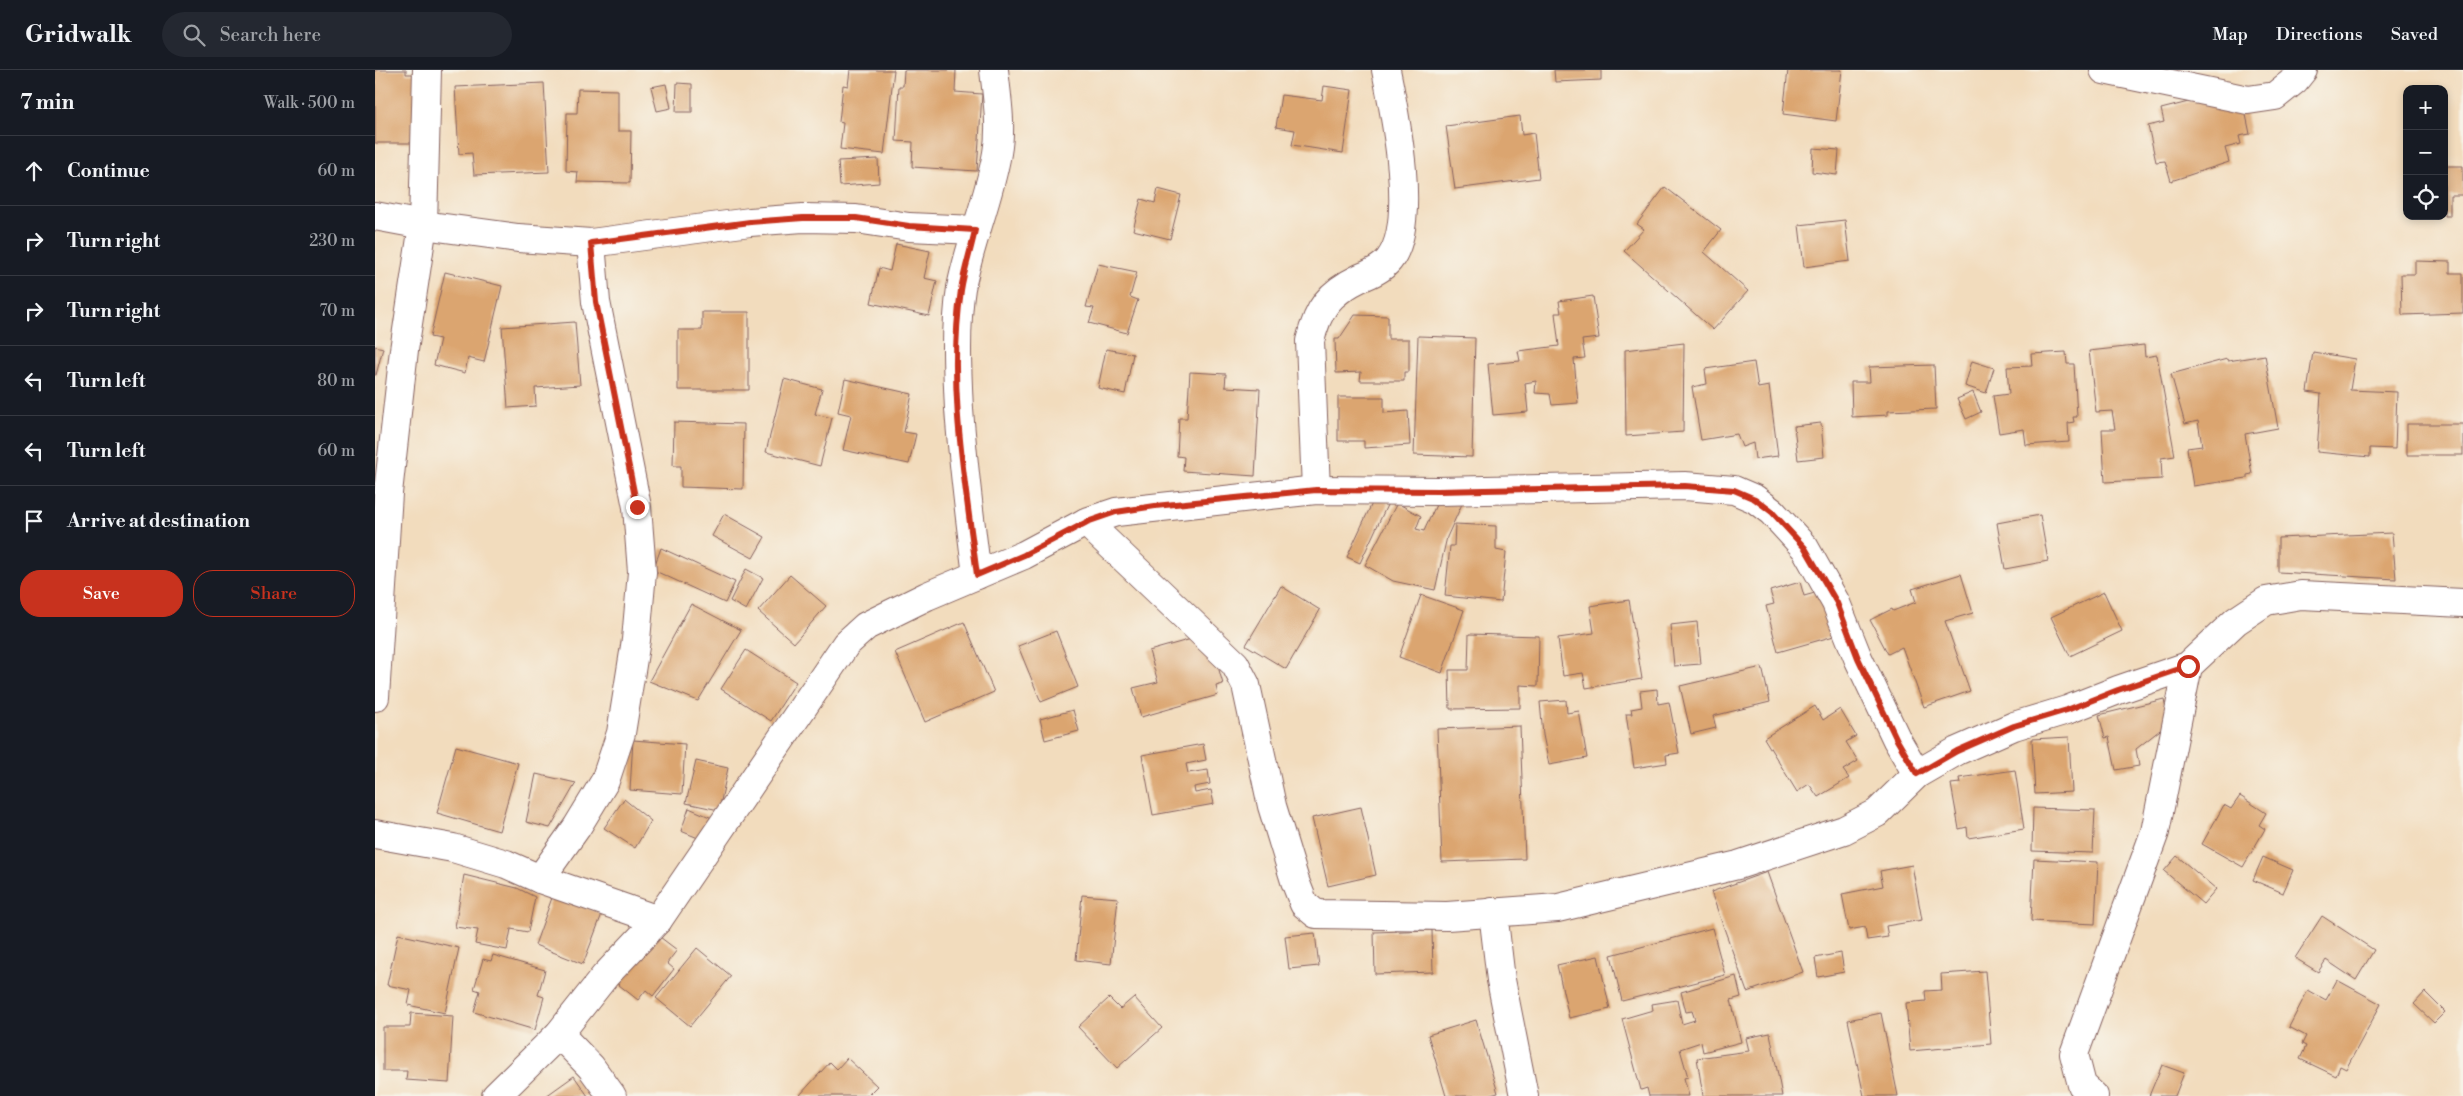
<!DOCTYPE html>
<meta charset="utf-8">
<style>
:root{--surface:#171b24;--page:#242831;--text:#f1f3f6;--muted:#9ea1a6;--line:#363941;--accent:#c8321e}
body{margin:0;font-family:"Libre Bodoni",serif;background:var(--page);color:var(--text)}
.controls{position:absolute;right:15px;top:15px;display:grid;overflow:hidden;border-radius:10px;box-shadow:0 2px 8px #0003}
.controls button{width:45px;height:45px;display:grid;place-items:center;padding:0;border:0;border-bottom:1px solid var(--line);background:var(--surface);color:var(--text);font:25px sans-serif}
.stop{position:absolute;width:15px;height:15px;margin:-11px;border:4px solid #c8321e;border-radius:50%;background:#fff}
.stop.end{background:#c8321e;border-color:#fff;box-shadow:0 1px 5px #0008}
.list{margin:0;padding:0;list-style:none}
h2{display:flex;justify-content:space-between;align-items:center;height:65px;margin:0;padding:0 20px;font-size:21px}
h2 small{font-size:16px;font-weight:400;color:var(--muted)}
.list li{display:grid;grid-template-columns:32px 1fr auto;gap:15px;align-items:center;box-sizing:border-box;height:70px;padding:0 20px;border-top:1px solid var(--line)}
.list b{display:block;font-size:19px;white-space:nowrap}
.list em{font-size:16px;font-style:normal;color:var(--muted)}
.actions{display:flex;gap:10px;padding:15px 20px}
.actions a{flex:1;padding:11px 0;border:1px solid var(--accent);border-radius:20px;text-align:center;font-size:18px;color:var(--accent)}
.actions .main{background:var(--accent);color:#fff}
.icon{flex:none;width:28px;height:28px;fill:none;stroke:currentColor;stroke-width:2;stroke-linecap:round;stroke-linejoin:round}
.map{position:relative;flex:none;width:2088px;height:1026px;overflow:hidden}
header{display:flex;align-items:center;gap:30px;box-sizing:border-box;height:70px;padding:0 25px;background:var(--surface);border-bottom:1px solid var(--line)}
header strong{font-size:24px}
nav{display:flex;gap:28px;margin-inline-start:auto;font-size:18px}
.search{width:350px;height:45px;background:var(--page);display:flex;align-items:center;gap:12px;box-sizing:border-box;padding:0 18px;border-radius:28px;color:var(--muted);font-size:19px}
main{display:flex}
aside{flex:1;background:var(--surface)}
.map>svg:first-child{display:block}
.building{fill:#dba56f}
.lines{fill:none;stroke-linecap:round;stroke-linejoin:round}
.minor-casing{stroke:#85615e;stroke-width:30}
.minor{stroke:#fff;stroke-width:28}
.route{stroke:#c8321e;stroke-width:6}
</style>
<header>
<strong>Gridwalk</strong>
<div class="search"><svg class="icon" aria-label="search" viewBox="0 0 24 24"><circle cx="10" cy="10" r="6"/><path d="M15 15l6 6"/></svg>Search here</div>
<nav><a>Map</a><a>Directions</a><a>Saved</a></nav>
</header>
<main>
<aside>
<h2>7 min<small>Walk · 500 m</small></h2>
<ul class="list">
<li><svg class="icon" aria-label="ahead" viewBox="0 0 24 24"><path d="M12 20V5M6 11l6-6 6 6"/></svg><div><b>Continue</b></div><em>60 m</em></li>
<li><svg class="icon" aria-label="right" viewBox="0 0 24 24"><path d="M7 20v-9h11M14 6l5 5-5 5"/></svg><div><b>Turn right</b></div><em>230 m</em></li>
<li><svg class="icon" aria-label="right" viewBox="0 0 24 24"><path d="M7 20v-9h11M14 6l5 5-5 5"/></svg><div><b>Turn right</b></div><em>70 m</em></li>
<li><svg class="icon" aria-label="left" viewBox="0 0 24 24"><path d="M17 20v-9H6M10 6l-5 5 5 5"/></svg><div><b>Turn left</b></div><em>80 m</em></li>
<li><svg class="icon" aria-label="left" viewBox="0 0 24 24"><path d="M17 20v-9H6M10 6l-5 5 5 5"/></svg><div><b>Turn left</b></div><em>60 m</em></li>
<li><svg class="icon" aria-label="arrive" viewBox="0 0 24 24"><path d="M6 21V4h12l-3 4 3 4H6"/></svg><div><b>Arrive at destination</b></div></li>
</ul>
<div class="actions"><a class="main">Save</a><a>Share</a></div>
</aside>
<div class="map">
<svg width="2088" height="1026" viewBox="0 0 2088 1026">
<rect width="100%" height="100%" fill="#f7f3e8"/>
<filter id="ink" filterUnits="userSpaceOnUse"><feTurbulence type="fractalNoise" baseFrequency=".02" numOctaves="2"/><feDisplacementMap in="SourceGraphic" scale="10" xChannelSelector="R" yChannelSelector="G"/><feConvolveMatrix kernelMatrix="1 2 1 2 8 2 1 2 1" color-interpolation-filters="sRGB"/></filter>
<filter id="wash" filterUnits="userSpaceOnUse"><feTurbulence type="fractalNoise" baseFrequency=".0096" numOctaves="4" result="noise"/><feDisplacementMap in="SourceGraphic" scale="20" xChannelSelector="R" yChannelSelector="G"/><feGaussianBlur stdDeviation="1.12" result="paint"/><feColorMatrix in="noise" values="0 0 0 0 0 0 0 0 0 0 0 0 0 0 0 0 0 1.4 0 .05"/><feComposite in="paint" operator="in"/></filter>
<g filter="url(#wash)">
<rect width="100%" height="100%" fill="#f2dcbd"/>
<g id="blocks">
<!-- building -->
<g class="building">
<path d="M0 0H31V4H49L38 73H0Z"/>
<path d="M475 0H519L509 84 465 79 468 53 464 52 468 15 473 16Z"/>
<path d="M529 0H581L580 22 607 24 602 101 537 97 538 72 521 71 524 16H528Z"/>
<path d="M1179 0H1226V10L1180 12Z"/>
<path d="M1413 0H1467L1461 51 1408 44Z"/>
<path d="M169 13 174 102 99 105 97 83 84 84 80 17Z"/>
<path d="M302 13 317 14V42H301Z"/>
<path d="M291 14 296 38 282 41 276 17Z"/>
<path d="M949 16 977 20 968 83 917 75 920 60 901 57 906 25 947 30Z"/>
<path d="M203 19 243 20V61H256L255 113 202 112 203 102 191 101 192 43H202Z"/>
<path d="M1837 26 1869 35 1875 64 1864 66 1866 74 1850 78 1854 92 1796 111 1790 91 1781 92 1773 56 1789 52 1786 39Z"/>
<path d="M1145 46 1147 65 1159 63 1164 108 1080 119 1071 56Z"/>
<path d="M1438 78 1464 80 1462 105 1437 102Z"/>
<path d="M503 89 504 113 465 116 463 91Z"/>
<path d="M2069 96H2088V125H2075V146H2069Z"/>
<path d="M1290 117 1346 160 1329 182 1373 221 1338 260 1249 181 1269 159 1262 154Z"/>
<path d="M783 119 806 125 795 169 758 160 766 129 780 133Z"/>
<path d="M1470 150 1475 191 1429 197 1424 155Z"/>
<path d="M521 174 555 181 549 208 562 211 554 246 496 233 504 198 515 201Z"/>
<path d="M2040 191 2075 192V203H2088V243L2027 245 2026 204H2040Z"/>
<path d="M723 194 762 202 755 227 763 230 752 263 714 253 719 238 711 237Z"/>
<path d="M70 202 127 216 109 292 93 288 90 303 59 295 65 269 55 267Z"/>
<path d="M1218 226 1224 268 1207 270 1210 288 1199 289 1203 333 1177 335 1175 324 1160 323 1161 311 1150 313 1153 342 1118 345 1113 294 1145 291 1143 281 1184 276 1180 243H1186L1184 231Z"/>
<path d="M327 242H374V320H303V260H327Z"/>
<path d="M980 245 1013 246V269H1034V302H1029V311H985L986 302 961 303 960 269H964Z"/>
<path d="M200 252 205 315 160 318 161 336 133 338 127 257Z"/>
<path d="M1043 266 1100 268 1097 387 1039 385Z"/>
<path d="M1309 273 1308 362 1251 366 1250 280Z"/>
<path d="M1769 275 1770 287 1782 285 1800 386 1786 388 1787 409 1730 412 1727 359H1740L1737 341 1721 342 1714 281Z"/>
<path d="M0 276 8 278 1 305H0Z"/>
<path d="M731 279 758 284 750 324 723 318Z"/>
<path d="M1691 282 1692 294H1699L1702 347H1698L1699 352 1693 353 1694 372 1651 375 1649 359 1624 363 1618 326 1634 324 1632 297 1657 296 1656 284Z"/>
<path d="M1938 282 1980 289 1975 320 2022 322 2020 379 1995 378V387L1942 382 1946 324 1932 322Z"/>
<path d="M1890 285 1903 358 1870 364 1877 404 1872 405V408L1818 416 1812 378 1827 376 1823 351 1810 354 1796 304 1852 289 1853 291Z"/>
<path d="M1597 291 1619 298 1611 323 1590 316Z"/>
<path d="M1379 292 1383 318 1394 316 1403 386 1380 389 1378 373 1367 377 1362 364 1326 370 1317 317 1332 314 1330 299Z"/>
<path d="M1559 295 1561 339 1513 341V345L1477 347 1476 312H1495L1494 297Z"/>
<path d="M815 302 851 304 850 317 885 319 880 406 808 401 809 387 802 386 804 348H812Z"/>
<path d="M409 309 447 319 440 344 457 348 445 396 391 382Z"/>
<path d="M470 309 537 324 529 362 541 364 534 394 468 380 476 345 463 342Z"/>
<path d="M1598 322 1606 342 1591 349 1582 329Z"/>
<path d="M963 327H1009V343L1033 341 1035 375 989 378V371H963Z"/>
<path d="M299 352 369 354 368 419 306 417V396H298Z"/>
<path d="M1446 353 1449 387 1423 390 1419 356Z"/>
<rect x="2032" y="354" width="56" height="31"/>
<path d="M1066 424 1087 434 1072 467 1060 520 1018 511 990 495 1022 433 1046 446 1041 459 1049 461Z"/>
<path d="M1000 427 1013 433 985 493 972 487Z"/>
<path d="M349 444 390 467 378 488 337 466Z"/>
<path d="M1665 445 1673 491 1630 499 1622 453Z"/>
<path d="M1080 454 1121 456V480L1131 482 1126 532 1070 526 1075 476H1079Z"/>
<path d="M2017 463 2021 509 1903 502V468Z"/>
<path d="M286 478 360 512 350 533 278 500Z"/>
<path d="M371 499 388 508 371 540 355 531Z"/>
<path d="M1586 504 1598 543 1570 551 1595 621 1549 637 1527 577 1513 584 1495 550 1517 539 1518 541 1541 532 1537 519Z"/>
<path d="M415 505 451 536 419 573 383 541Z"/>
<path d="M1425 512 1429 526 1447 521 1459 566 1403 582 1391 536 1399 534 1395 521Z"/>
<path d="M906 516 945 540 911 599 871 575Z"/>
<path d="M1729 522 1747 561 1695 586 1676 547Z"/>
<path d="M1046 525 1089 540 1067 603 1024 587Z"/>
<path d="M1254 530 1267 609 1211 618 1208 603 1188 606 1183 568 1219 563 1215 536Z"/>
<path d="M316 534 366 560 323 631 274 611Z"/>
<path d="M589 552 619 622 550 652 520 582Z"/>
<path d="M1322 552 1326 594 1299 596 1295 555Z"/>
<path d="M681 561 703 617 666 632 643 576Z"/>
<path d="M1094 564 1164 566 1163 616 1145 615V638L1075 639 1074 600H1093Z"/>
<path d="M827 566 838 579 848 614 841 616 843 625 766 647 758 618 783 612 774 581Z"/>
<path d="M371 580 421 612 396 651 346 619Z"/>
<path d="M1387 597 1395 632 1338 646 1341 658 1316 664 1305 616Z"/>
<path d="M1282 619 1283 634 1294 632 1304 683 1291 685 1292 693 1259 698 1251 644H1257L1256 639 1267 637 1265 621Z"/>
<path d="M1789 629 1794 653 1761 679 1764 696 1741 700 1734 667 1730 668 1724 645Z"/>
<path d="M1191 630 1192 643 1204 641 1212 688 1174 695 1168 665 1165 632Z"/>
<path d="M1440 636 1448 650 1465 639 1481 666 1471 672 1483 691 1468 700 1474 708 1443 727 1434 714 1422 722 1389 668Z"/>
<path d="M698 640 704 661 670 670 665 649Z"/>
<path d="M1145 656 1150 789 1067 792 1062 659Z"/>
<path d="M1694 667 1697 722 1660 724 1657 669Z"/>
<path d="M258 670 310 674 307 724 255 720Z"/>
<path d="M828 674 831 690 811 694 813 703 833 700 835 714 819 717 820 723 836 720 839 734 778 745 767 685Z"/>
<path d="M81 676 143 693 124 761 62 743Z"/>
<path d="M321 691 353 698 344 740 311 733Z"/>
<path d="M1640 700 1649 759 1593 768 1592 757 1584 759 1576 714 1585 713 1584 708Z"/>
<path d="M161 704 201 713 175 758 151 752Z"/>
<path d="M1865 726 1891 743 1884 755 1890 759 1868 797 1827 774 1849 735 1856 739Z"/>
<path d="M249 729 276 751 260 778 229 758Z"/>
<path d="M986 737 1001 805 953 816 937 748Z"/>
<path d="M314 738 337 748 328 770 306 761Z"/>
<path d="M1658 738 1720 740 1718 783 1657 781Z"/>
<path d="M1802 786 1841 819 1828 834 1789 801Z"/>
<path d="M1888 787 1918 800 1908 823 1878 810Z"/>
<path d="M1659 789 1723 792 1720 854 1656 851Z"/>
<path d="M1537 795 1547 850 1511 856 1513 867 1492 870 1490 857 1474 860 1467 824 1508 816 1505 801Z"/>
<path d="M1392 802 1428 902 1372 922 1336 822Z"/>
<path d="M89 805 142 818 160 827 153 862 136 859 132 880 100 874 103 860 80 857Z"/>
<path d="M178 825 227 844 208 894 160 875Z"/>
<path d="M707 825 743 828 736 894 701 890Z"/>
<path d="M1947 846 1999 880 1981 910 1951 890 1943 902 1920 888Z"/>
<path d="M1337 858 1350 905 1247 931 1236 885Z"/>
<path d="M1057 860 1058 902 1000 904 999 862Z"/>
<path d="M277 861 302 880 292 893 299 899 278 926 271 920 263 930 239 911Z"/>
<path d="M940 863 944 896 914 899 910 866Z"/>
<path d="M23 864 84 878 70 943 33 935 36 920 12 915Z"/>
<path d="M322 878 356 906 315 956 281 928Z"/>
<path d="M1466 883 1469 902 1443 907 1440 888Z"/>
<path d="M118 885 170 900 163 925 169 927 160 960 99 942 105 921 99 919 108 889 116 891Z"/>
<path d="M1223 886 1235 939 1194 948 1182 895Z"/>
<path d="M1610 901 1616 974 1535 981 1531 933 1551 931 1550 921 1567 920 1566 904Z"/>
<path d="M1361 906 1366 927 1356 930 1366 972 1328 982 1326 972 1305 979 1313 1007 1309 1008 1314 1026H1274L1272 1018 1266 1020 1247 949 1278 940 1277 934 1302 930 1307 954 1320 950 1317 941 1311 942 1306 922Z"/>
<path d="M1962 910 2006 934 1971 999 1965 996 1961 1006 1925 989 1931 976 1927 974 1931 966 1914 957 1933 920 1951 930Z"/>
<path d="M2050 922 2070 942 2059 953 2039 934Z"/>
<path d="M759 927 787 958 742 998 703 957 734 928 745 939Z"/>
<path d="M36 943 78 946 74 1013 31 1010 32 1001H8V957H35Z"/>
<path d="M1506 943 1523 1026H1489L1473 950Z"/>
<path d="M1101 950 1123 1023 1112 1026H1071L1053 965Z"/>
<path d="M1395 963 1407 1026H1328L1322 988 1374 981 1371 968Z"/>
<path d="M472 988 502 1016 492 1026H424L455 992 462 999Z"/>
<path d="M1787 995 1809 1003 1800 1026H1774Z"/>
<path d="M199 1006 213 1026H171Z"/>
</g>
</g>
</g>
<g filter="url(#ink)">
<use href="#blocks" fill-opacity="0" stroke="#85615e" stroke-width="1"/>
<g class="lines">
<!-- minor casing -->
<g class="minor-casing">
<g id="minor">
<path d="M1729 0 1873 30 1900 26 1920 10 1928 0"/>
<path d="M0 146 48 155 143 168 216 173 375 152 428 148 481 149 534 157 600 160"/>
<path d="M941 420 935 271C943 238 954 223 985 208 995 204 1007 199 1014 190 1043 154 1020 44 1011 0"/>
<path d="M711 452 860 594 871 615 897 736 920 811 929 834 941 844 1072 846 1183 838 1363 795 1469 760 1502 743 1542 704 1582 681 1639 656 1692 640 1743 620 1813 596 1861 551 1891 531 1926 525 2088 533"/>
<path d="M602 505C595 450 588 395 584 339 582 299 580 258 586 218 595 172 614 129 622 83 627 56 622 27 619 0"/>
<path d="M0 627 13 423 29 280 48 155 52 0"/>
<path d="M0 764 78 778 131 794 165 809 283 850"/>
<path d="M165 809 202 757 230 711 246 663 261 570 267 502 262 437 221 232 216 173"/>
<path d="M1118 842 1126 910 1149 1026"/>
<path d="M184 964 216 997 237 1026"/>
<path d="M121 1026 184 964 230 906 283 850 471 574 491 556 552 526 649 485 711 452 741 442 941 420 1063 421 1310 416 1359 420 1380 429 1397 442 1430 478 1461 533 1483 588 1522 670 1542 704"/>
<path d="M1719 1026 1707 1015 1699 984 1780 762 1813 596"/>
</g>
</g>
<!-- minor -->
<use href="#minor" class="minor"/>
</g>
</g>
<g class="lines" filter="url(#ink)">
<!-- route -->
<path class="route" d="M262 437 221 232 216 173 375 152 428 148H481L534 156 600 160C596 180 589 200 586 220 572 314 590 412 602 505L649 485 712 452 741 442 780 436 941 420 1063 421 1310 416 1359 420 1380 429 1397 442 1430 478 1462 533 1483 588 1522 670 1542 704 1582 681 1639 656 1692 640 1743 620 1813 596"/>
</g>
</svg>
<div class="controls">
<button>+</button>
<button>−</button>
<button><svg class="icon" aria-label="locate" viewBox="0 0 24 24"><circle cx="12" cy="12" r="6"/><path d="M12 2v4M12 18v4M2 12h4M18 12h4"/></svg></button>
</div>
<div class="stop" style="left:1813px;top:596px"></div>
<div class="stop end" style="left:262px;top:437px"></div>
</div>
</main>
